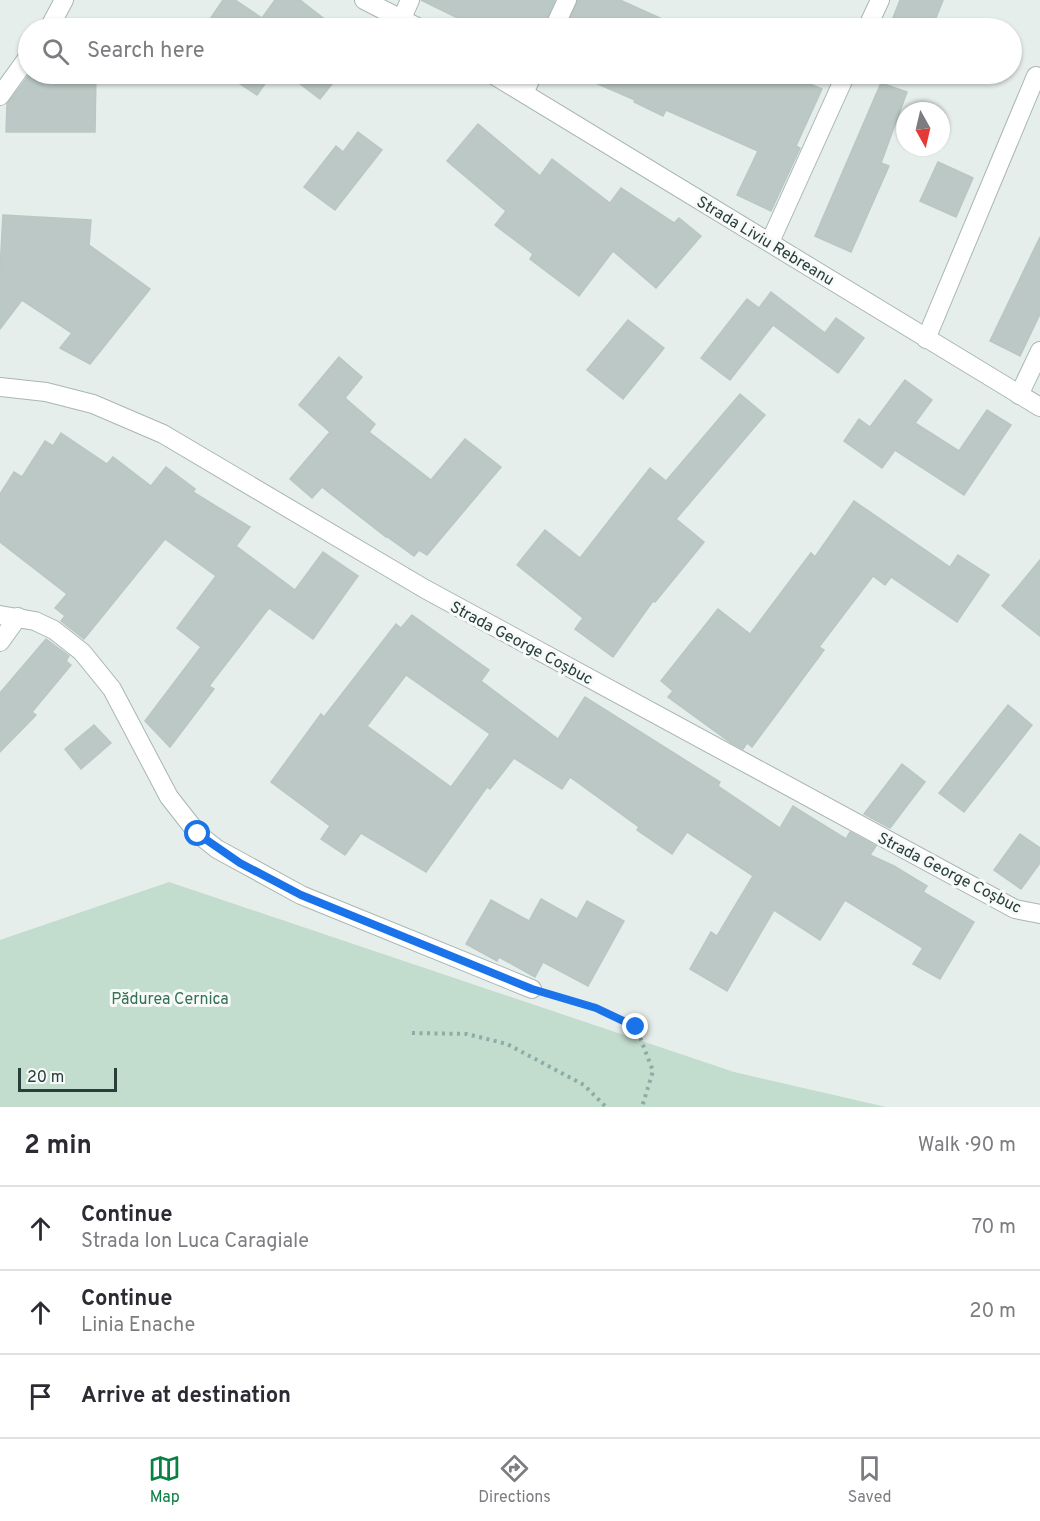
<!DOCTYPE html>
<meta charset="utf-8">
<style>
:root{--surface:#fff;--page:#f7f7f7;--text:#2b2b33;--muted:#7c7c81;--line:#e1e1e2;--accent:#0b8043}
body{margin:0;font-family:Overpass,sans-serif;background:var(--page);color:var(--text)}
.compass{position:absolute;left:896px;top:102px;width:54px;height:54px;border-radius:50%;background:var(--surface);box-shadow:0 2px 4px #0004;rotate:172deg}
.scale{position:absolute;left:18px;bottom:15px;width:99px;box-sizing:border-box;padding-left:6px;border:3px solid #273e3b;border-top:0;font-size:16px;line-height:21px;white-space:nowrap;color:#273e3b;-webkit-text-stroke:4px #f7faf9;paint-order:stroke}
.stop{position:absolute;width:18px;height:18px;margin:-14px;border:4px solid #1a73e8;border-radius:50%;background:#fff}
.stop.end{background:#1a73e8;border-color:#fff;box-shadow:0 2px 6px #0008}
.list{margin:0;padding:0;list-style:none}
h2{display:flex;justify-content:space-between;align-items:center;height:78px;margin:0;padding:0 24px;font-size:26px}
h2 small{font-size:20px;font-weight:400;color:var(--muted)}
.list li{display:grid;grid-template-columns:39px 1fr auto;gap:18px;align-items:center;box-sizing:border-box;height:84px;padding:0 24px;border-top:2px solid var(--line)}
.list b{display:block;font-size:22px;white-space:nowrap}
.list p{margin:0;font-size:20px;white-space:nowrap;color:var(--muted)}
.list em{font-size:20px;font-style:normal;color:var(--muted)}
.icon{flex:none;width:33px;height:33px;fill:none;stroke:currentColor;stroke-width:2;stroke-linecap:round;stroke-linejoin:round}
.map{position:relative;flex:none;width:1040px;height:1107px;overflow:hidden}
.search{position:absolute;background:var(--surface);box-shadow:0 2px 4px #0004;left:18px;right:18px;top:18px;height:66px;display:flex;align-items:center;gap:15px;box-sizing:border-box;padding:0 21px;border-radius:33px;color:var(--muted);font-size:22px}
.sheet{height:330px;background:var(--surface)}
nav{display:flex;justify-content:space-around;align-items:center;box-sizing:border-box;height:84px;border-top:2px solid var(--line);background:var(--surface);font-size:16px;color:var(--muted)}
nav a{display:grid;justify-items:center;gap:3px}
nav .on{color:var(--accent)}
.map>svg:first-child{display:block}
.green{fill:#c2dccd}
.building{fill:#bcc8c5;stroke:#b9c7c3;stroke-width:1.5;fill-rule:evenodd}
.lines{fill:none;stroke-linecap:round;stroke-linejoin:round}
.minor-casing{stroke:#a9b6b3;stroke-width:20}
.path{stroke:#8aaea7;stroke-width:4;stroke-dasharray:3 4.5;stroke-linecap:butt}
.minor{stroke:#fff;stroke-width:18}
.route{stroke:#1a73e8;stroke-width:8}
.labels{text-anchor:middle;stroke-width:6;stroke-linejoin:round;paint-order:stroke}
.street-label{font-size:16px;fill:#273e3b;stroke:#f7faf9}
.park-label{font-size:16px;fill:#357154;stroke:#f7faf9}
</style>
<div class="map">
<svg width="1040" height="1107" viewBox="0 0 1040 1107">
<rect width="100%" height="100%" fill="#e6eeeb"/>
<!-- green -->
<path class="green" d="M169 882 734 1072 886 1107H0V940Z"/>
<!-- building -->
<g class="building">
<path d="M223 0H235L262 18 275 0H300L336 28H204Z"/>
<path d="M421 0H555L543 28H478Z"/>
<path d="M578 0H620L682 28H566Z"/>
<path d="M900 0H943L932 28H889Z"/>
<path d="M225 74H272L257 95Z"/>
<path d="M287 74H340L320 99Z"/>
<path d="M575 74H785L822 89 796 146 800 148 771 211 737 195 758 151 666 110 663 116 634 102 635 100Z"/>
<path d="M29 75 96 76 95 132H6L7 104Z"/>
<path d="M881 83 907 92 881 163 889 166 851 252 815 236Z"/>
<path d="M478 124 540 176 552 159 610 203 621 188 674 223 679 218 701 236 656 288 613 251 579 296 530 259 533 254 495 225 506 211 447 161Z"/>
<path d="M358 132 382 150 335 210 304 187 336 146 343 152Z"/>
<path d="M938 162 973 178 956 217 920 201Z"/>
<path d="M3 215 91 220 89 245 150 289 90 364 60 348 72 333 22 300 0 329V270Z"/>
<path d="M1040 237V314L1020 356 990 341Z"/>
<path d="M771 292 825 333 836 318 864 338 838 373 773 325 730 380 701 358 747 299 759 308Z"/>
<path d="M628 320 664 348 623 399 587 370Z"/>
<path d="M339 357 362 377 345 398 375 424 369 432 431 480 465 439 501 467 427 555 419 550 414 556 386 536V537L322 487 312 498 290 479 330 432 299 405Z"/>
<path d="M905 380 932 400 915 423 959 451 987 410 1011 425 964 495 895 450 882 468 844 441 859 419 870 427Z"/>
<path d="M740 394 765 415 676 519 704 542 655 602 653 601 613 657 575 629 583 618 517 565 545 530 580 558 650 468 666 481Z"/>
<path d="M61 433 107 464 113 457 151 486 166 467 195 489 193 492 250 527 236 546 295 590 323 552 358 576 313 639 269 608 209 686 214 689 170 747 145 721 201 647 177 628 216 576 165 539 84 639 61 621 65 616 55 608 67 594 0 542V494L14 472 22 477 45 441 53 446Z"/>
<path d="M854 501 950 567 958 555 989 575 957 622 891 577 885 585 873 576 819 647 824 650 752 747 747 743 743 749 730 742 668 697 673 691 661 681 718 609 750 634 811 553 815 557Z"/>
<path d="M1040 560V636L1002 606Z"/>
<path d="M412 615 489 670 481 681 558 739 585 697 720 782 718 786 780 828 793 806 846 839 850 832 876 846 870 855 894 866 927 886 923 892 974 922 940 979 913 964 923 948 845 900 820 940 774 910 727 991 690 969 711 932 717 936 753 876 687 832 672 854 637 830 639 827 570 777 562 789 514 758 490 789 487 787 426 872 361 833 345 855 321 839 330 826 271 782 321 714 324 717 396 624 401 628ZM406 675 490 734 451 787 367 726Z"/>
<path d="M46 639 69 656 66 661 71 665 32 712 36 715 0 752V693Z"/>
<path d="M1008 705 1032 725 964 812 939 793Z"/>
<path d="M94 725 111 743 81 769 65 749Z"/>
<path d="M902 764 925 782 890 828 864 814Z"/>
<path d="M1020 834 1040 848V863L1021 889 994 870Z"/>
<path d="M541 899 577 919 587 901 624 921 588 986 543 962 535 977 499 957 497 961 466 944 491 900 529 921Z"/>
</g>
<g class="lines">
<!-- minor casing -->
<g class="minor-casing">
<g id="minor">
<path d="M364 0 419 28"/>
<path d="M402 18 410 0"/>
<path d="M49 28 64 0"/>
<path d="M554 28 567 0"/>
<path d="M867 28 880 0"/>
<path d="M492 74 1040 407"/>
<path d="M524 93 533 74"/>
<path d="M0 96 28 57"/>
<path d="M770 242 846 74"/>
<path d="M926 339 1036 76"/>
<path d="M0 387 46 392 93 404 163 434 425 589 1015 909 1040 914"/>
<path d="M1019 395 1040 351"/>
<path d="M0 615 35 621 54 630 82 652 112 689 169 797 198 834 217 849 301 895 532 989"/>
<path d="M0 642 18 617"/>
</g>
</g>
<!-- path -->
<g class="path">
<path d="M556 996 596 1008 636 1027 653 1071 642 1107"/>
<path d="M412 1033 467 1034 507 1044 584 1085 606 1107"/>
</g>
<!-- minor -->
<use href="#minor" class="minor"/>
</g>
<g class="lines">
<!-- route -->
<path class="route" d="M198 834 240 863 301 895 532 989 596 1008 636 1027"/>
</g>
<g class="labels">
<!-- street labels -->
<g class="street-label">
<text transform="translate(766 240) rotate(31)" y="6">Strada Liviu Rebreanu</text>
<text transform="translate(522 642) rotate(28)" y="6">Strada George Coșbuc</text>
<text transform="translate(950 872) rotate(27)" y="6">Strada George Coșbuc</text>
</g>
<!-- park labels -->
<g class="park-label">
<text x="170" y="1004">Pădurea Cernica</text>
</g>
</g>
</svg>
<svg class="compass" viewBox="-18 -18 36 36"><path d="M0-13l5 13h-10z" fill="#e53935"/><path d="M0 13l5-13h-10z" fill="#7c7c81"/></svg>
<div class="scale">20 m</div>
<div class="stop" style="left:198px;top:834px"></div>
<div class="stop end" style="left:636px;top:1027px"></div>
<div class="search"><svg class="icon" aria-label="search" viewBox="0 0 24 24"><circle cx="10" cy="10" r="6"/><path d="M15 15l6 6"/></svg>Search here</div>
</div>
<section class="sheet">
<h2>2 min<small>Walk · 90 m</small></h2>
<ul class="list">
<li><svg class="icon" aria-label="ahead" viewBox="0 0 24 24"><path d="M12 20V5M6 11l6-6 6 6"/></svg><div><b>Continue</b><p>Strada Ion Luca Caragiale</p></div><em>70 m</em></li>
<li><svg class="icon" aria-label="ahead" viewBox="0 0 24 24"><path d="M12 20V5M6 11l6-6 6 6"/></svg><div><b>Continue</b><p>Linia Enache</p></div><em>20 m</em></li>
<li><svg class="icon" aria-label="arrive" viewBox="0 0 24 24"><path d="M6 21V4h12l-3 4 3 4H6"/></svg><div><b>Arrive at destination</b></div></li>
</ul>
</section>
<nav>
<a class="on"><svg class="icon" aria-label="map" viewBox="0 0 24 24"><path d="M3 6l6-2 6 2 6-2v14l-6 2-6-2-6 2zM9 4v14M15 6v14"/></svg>Map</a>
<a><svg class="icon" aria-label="directions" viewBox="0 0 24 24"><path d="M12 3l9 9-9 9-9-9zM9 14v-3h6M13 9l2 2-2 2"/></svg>Directions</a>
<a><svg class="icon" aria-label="saved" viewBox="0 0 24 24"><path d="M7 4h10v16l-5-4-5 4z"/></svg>Saved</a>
</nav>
